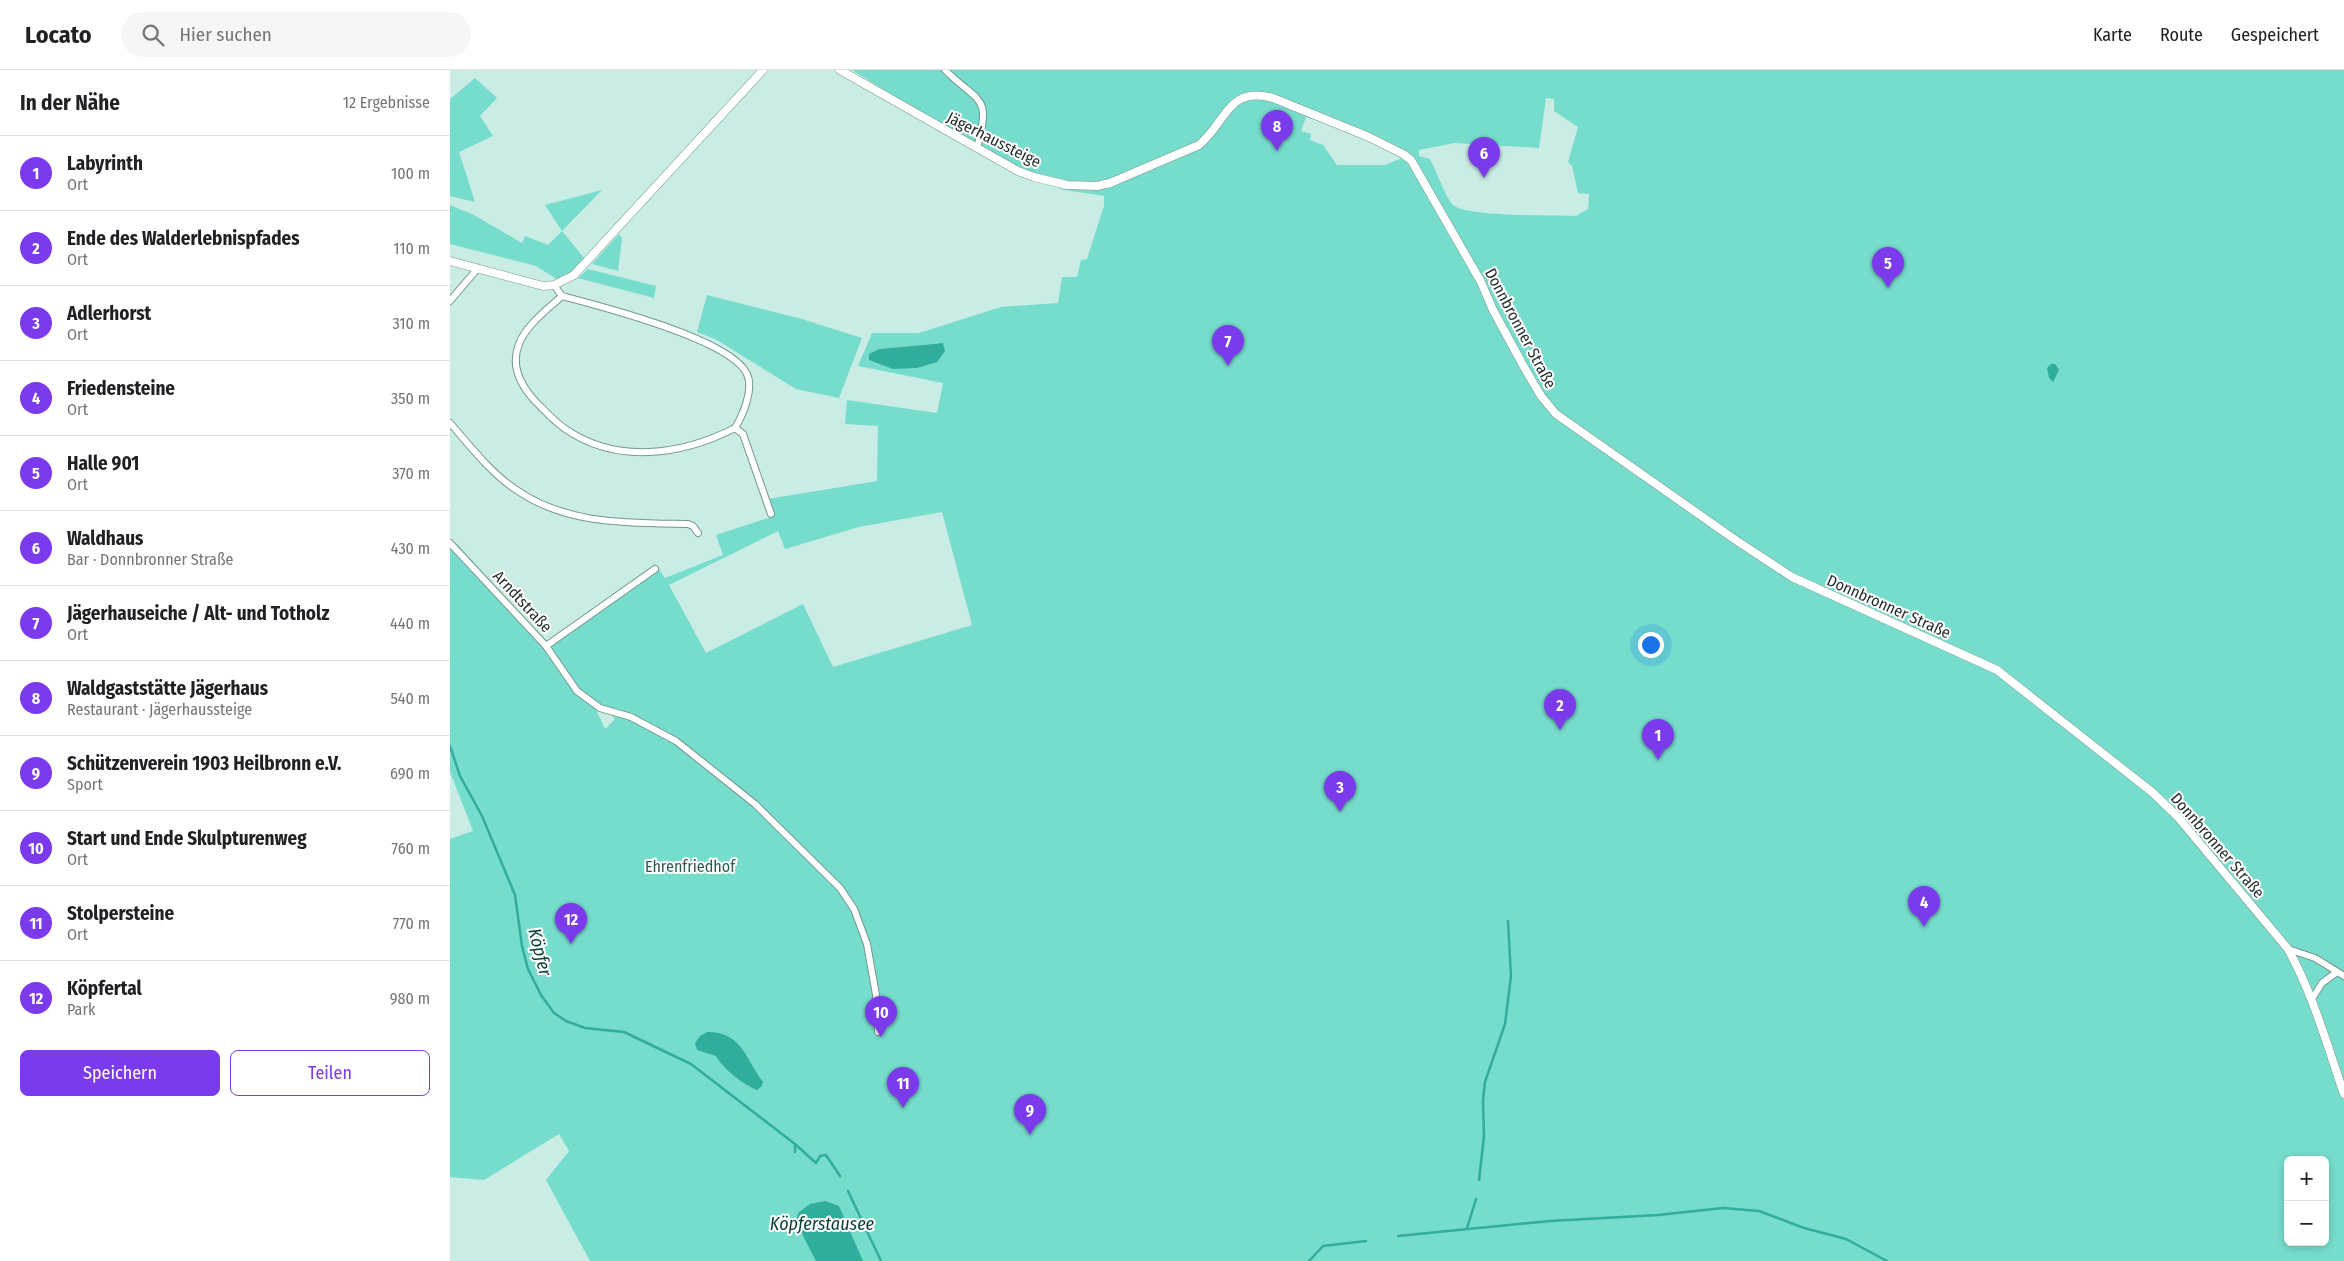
<!DOCTYPE html>
<html lang="de">
<meta charset="utf-8">
<style>
:root{--surface:#fff;--page:#f6f6f6;--text:#202124;--muted:#757577;--line:#e0e0e0;--accent:#7c3aed}
body{margin:0;font-family:"Fira Sans Condensed",sans-serif;background:var(--page);color:var(--text)}
.controls{position:absolute;right:15px;bottom:15px;display:grid;overflow:hidden;border-radius:8px;box-shadow:0 2px 8px #0003}
.controls button{width:45px;height:45px;display:grid;place-items:center;padding:0;border:0;border-bottom:1px solid var(--line);background:var(--surface);color:var(--text);font:25px sans-serif}
.you{position:absolute;left:1200px;top:574px;width:18px;height:18px;margin:-12px;border:4px solid #fff;border-radius:50%;background:#1a73e8;box-shadow:0 0 0 8px #1a73e833}
.badge{display:grid;place-items:center;width:32px;height:32px;border-radius:50%;background:var(--accent);color:#fff;font-size:16px;font-weight:700}
.pin{position:absolute;translate:-50% -41px;filter:drop-shadow(0 1px 2px #0008)}
.pin::after{content:'';position:absolute;top:26px;width:18px;height:15px;background:inherit;clip-path:polygon(0 0,100% 0,50% 100%)}
.list{margin:0;padding:0;list-style:none}
h2{display:flex;justify-content:space-between;align-items:center;height:65px;margin:0;padding:0 20px;font-size:21px}
h2 small{font-size:16px;font-weight:400;color:var(--muted)}
.list li{display:grid;grid-template-columns:32px 1fr auto;gap:15px;align-items:center;box-sizing:border-box;height:75px;padding:0 20px;border-top:1px solid var(--line)}
.list b{display:block;font-size:19px;white-space:nowrap}
.list p{margin:0;font-size:16px;white-space:nowrap;color:var(--muted)}
.list em{font-size:16px;font-style:normal;color:var(--muted)}
.actions{display:flex;gap:10px;padding:15px 20px}
.actions a{flex:1;padding:11px 0;border:1px solid var(--accent);border-radius:8px;text-align:center;font-size:18px;color:var(--accent)}
.actions .main{background:var(--accent);color:#fff}
.icon{flex:none;width:28px;height:28px;fill:none;stroke:currentColor;stroke-width:2;stroke-linecap:round;stroke-linejoin:round}
.map{position:relative;flex:none;width:1894px;height:1191px;overflow:hidden}
header{display:flex;align-items:center;gap:30px;box-sizing:border-box;height:70px;padding:0 25px;background:var(--surface);border-bottom:1px solid var(--line)}
header strong{font-size:24px}
nav{display:flex;gap:28px;margin-inline-start:auto;font-size:18px}
.search{width:350px;height:45px;background:var(--page);display:flex;align-items:center;gap:12px;box-sizing:border-box;padding:0 18px;border-radius:28px;color:var(--muted);font-size:19px}
main{display:flex}
aside{flex:1;background:var(--surface)}
.map>svg:first-child{display:block}
.green{fill:#76ddcc;fill-rule:evenodd}
.water{fill:#31ad9c}
.lines{fill:none;stroke-linecap:round;stroke-linejoin:round}
.stream{stroke:#31ad9c;stroke-width:2.5}
.minor-casing{stroke:#769791;stroke-width:8}
.tertiary-casing{stroke:#769791;stroke-width:9}
.minor{stroke:#fff;stroke-width:6}
.tertiary{stroke:#fff;stroke-width:8}
.labels{text-anchor:middle;stroke-width:4;stroke-linejoin:round;paint-order:stroke}
.street-label{font-size:16px;fill:#1e2b29;stroke:#fff}
.park-label{font-size:16px;fill:#2a5b53;stroke:#fff}
.water-label{font-size:18px;font-style:italic;fill:#053d36;stroke:#fff}
</style>
<header>
<strong>Locato</strong>
<div class="search"><svg class="icon" aria-label="search" viewBox="0 0 24 24"><circle cx="10" cy="10" r="6"/><path d="M15 15l6 6"/></svg>Hier suchen</div>
<nav><a>Karte</a><a>Route</a><a>Gespeichert</a></nav>
</header>
<main>
<aside>
<h2>In der Nähe<small>12 Ergebnisse</small></h2>
<ul class="list">
<li><span class="badge">1</span><div><b>Labyrinth</b><p>Ort</p></div><em>100 m</em></li>
<li><span class="badge">2</span><div><b>Ende des Walderlebnispfades</b><p>Ort</p></div><em>110 m</em></li>
<li><span class="badge">3</span><div><b>Adlerhorst</b><p>Ort</p></div><em>310 m</em></li>
<li><span class="badge">4</span><div><b>Friedensteine</b><p>Ort</p></div><em>350 m</em></li>
<li><span class="badge">5</span><div><b>Halle 901</b><p>Ort</p></div><em>370 m</em></li>
<li><span class="badge">6</span><div><b>Waldhaus</b><p>Bar · Donnbronner Straße</p></div><em>430 m</em></li>
<li><span class="badge">7</span><div><b>Jägerhauseiche / Alt- und Totholz</b><p>Ort</p></div><em>440 m</em></li>
<li><span class="badge">8</span><div><b>Waldgaststätte Jägerhaus</b><p>Restaurant · Jägerhaussteige</p></div><em>540 m</em></li>
<li><span class="badge">9</span><div><b>Schützenverein 1903 Heilbronn e.V.</b><p>Sport</p></div><em>690 m</em></li>
<li><span class="badge">10</span><div><b>Start und Ende Skulpturenweg</b><p>Ort</p></div><em>760 m</em></li>
<li><span class="badge">11</span><div><b>Stolpersteine</b><p>Ort</p></div><em>770 m</em></li>
<li><span class="badge">12</span><div><b>Köpfertal</b><p>Park</p></div><em>980 m</em></li>
</ul>
<div class="actions"><a class="main">Speichern</a><a>Teilen</a></div>
</aside>
<div class="map">
<svg width="1894" height="1191" viewBox="0 0 1894 1191">
<rect width="100%" height="100%" fill="#c9ece5"/>
<!-- green -->
<g class="green">
<path d="M402 0H1894V1191H140L96 1110 119 1081 109 1064 34 1110 0 1107V769L23 761 0 702V477L7 474 96 572 205 494 215 508 273 485 266 465 324 446 318 429 427 411 428 356 395 354 397 330 487 343 493 313 408 296 422 263H469L551 237 608 233 612 207H627L631 190 637 189 654 136V126L615 120 576 107ZM1096 28 1104 29V41L1128 57 1118 92 1122 96 1128 123 1139 124 1138 139 1126 146C1104 145 1016 147 1003 135 996 128 986 100 980 89L969 86V80L1005 73 1089 78ZM856 47C888 57 924 68 952 88L935 95H887L873 75 860 70 861 64 851 61ZM492 273 420 284 429 279ZM492 442 522 555 383 597 353 534 256 583 219 515 328 461 335 479 409 457ZM143 633 155 639 165 649 155 659ZM1838 1090H1875V1172H1838Z"/>
<path d="M25 8 47 28 30 46 43 66 9 82 25 132 0 126V29Z"/>
<path d="M152 120 112 161 134 188 123 201 108 210 86 196 0 174V135L24 145 72 173 75 166 98 175 112 161 95 135Z"/>
<path d="M169 164 172 168 168 201 142 194Z"/>
<path d="M138 199 206 216 204 228 128 208Z"/>
<path d="M257 225 352 249 412 268 389 328 346 319 267 270 247 262Z"/>
</g>
<!-- water -->
<g class="water">
<path d="M493 273 495 281 487 292 467 298 443 299 419 290V284L429 279Z"/>
<path d="M1601 294H1605L1609 300 1603 312 1599 308 1597 298Z"/>
<path d="M257 962C291 961 296 989 313 1012L312 1016 307 1020C294 1015 273 999 266 986L247 980 245 973 250 966Z"/>
<path d="M375 1131 389 1136 413 1191H366L346 1152 348 1143 360 1134Z"/>
</g>
<g class="lines">
<!-- stream -->
<g class="stream">
<path d="M0 676 10 706 32 746 65 825 72 876 78 899 91 925 104 943 116 951 135 958 174 962 241 994 345 1074 366 1093 370 1086 376 1085 390 1106"/>
<path d="M345 1074V1082"/>
<path d="M1029 1110 1034 1066 1033 1030 1035 1012 1055 954 1061 906 1058 851"/>
<path d="M398 1121 431 1191"/>
<path d="M1017 1158 1026 1129"/>
<path d="M948 1166 1100 1151 1208 1145 1273 1138 1309 1141 1354 1158 1396 1169 1437 1191"/>
<path d="M859 1191 873 1176 916 1171"/>
</g>
<!-- minor casing -->
<g class="minor-casing">
<g id="minor">
<path d="M495 0C529 34 542 24 527 78"/>
<path d="M104 215 112 226C150 236 281 269 297 304 304 319 293 345 285 358"/>
<path d="M112 226C98 239 76 255 69 274 60 296 71 316 86 332 95 341 104 351 114 358 166 395 232 385 285 358"/>
<path d="M0 231 28 198"/>
<path d="M0 353C20 376 40 402 65 419 116 455 178 453 238 454L243 456 248 463"/>
<path d="M285 358 293 364 321 444"/>
<path d="M0 473 96 576 127 621 150 638 181 647 226 671 305 734 390 818 404 839 417 874 426 925 428 962"/>
<path d="M96 576 205 499"/>
<path d="M1838 879 1865 888 1894 906"/>
<path d="M1862 929 1872 913 1887 902"/>
</g>
</g>
<!-- tertiary casing -->
<g class="tertiary-casing">
<g id="tertiary">
<path d="M390 0 568 101 584 107 617 115 647 116 660 113 749 75C776 53 778 15 823 28L919 67 953 84 961 90 1031 212 1043 240 1074 297 1091 326 1106 344 1287 471 1342 507 1547 600 1702 722 1727 746 1838 879C1863 924 1877 975 1894 1024"/>
<path d="M0 191 93 216 104 215 124 205 313 0"/>
</g>
</g>
<!-- minor -->
<use href="#minor" class="minor"/>
<!-- tertiary -->
<use href="#tertiary" class="tertiary"/>
</g>
<g class="labels">
<!-- street labels -->
<g class="street-label">
<text transform="translate(544 69) rotate(27)" y="6">Jägerhaussteige</text>
<text transform="translate(1071 258) rotate(62)" y="6">Donnbronner Straße</text>
<text transform="translate(73 531) rotate(47)" y="6">Arndtstraße</text>
<text transform="translate(1439 536) rotate(24)" y="6">Donnbronner Straße</text>
<text transform="translate(1768 775) rotate(49)" y="6">Donnbronner Straße</text>
</g>
<!-- park labels -->
<g class="park-label">
<text x="240" y="802">Ehrenfriedhof</text>
</g>
<!-- water labels -->
<g class="water-label">
<text transform="translate(90 882) rotate(76)" y="6">Köpfer</text>
<text x="372" y="1160">Köpferstausee</text>
</g>
</g>
</svg>
<div class="controls">
<button>+</button>
<button>−</button>
</div>
<div class="you"></div>
<div class="pin badge" style="left:1208px;top:690px">1</div>
<div class="pin badge" style="left:1110px;top:660px">2</div>
<div class="pin badge" style="left:890px;top:742px">3</div>
<div class="pin badge" style="left:1474px;top:857px">4</div>
<div class="pin badge" style="left:1438px;top:218px">5</div>
<div class="pin badge" style="left:1034px;top:108px">6</div>
<div class="pin badge" style="left:778px;top:296px">7</div>
<div class="pin badge" style="left:827px;top:81px">8</div>
<div class="pin badge" style="left:580px;top:1065px">9</div>
<div class="pin badge" style="left:431px;top:967px">10</div>
<div class="pin badge" style="left:453px;top:1038px">11</div>
<div class="pin badge" style="left:121px;top:874px">12</div>
</div>
</main>
